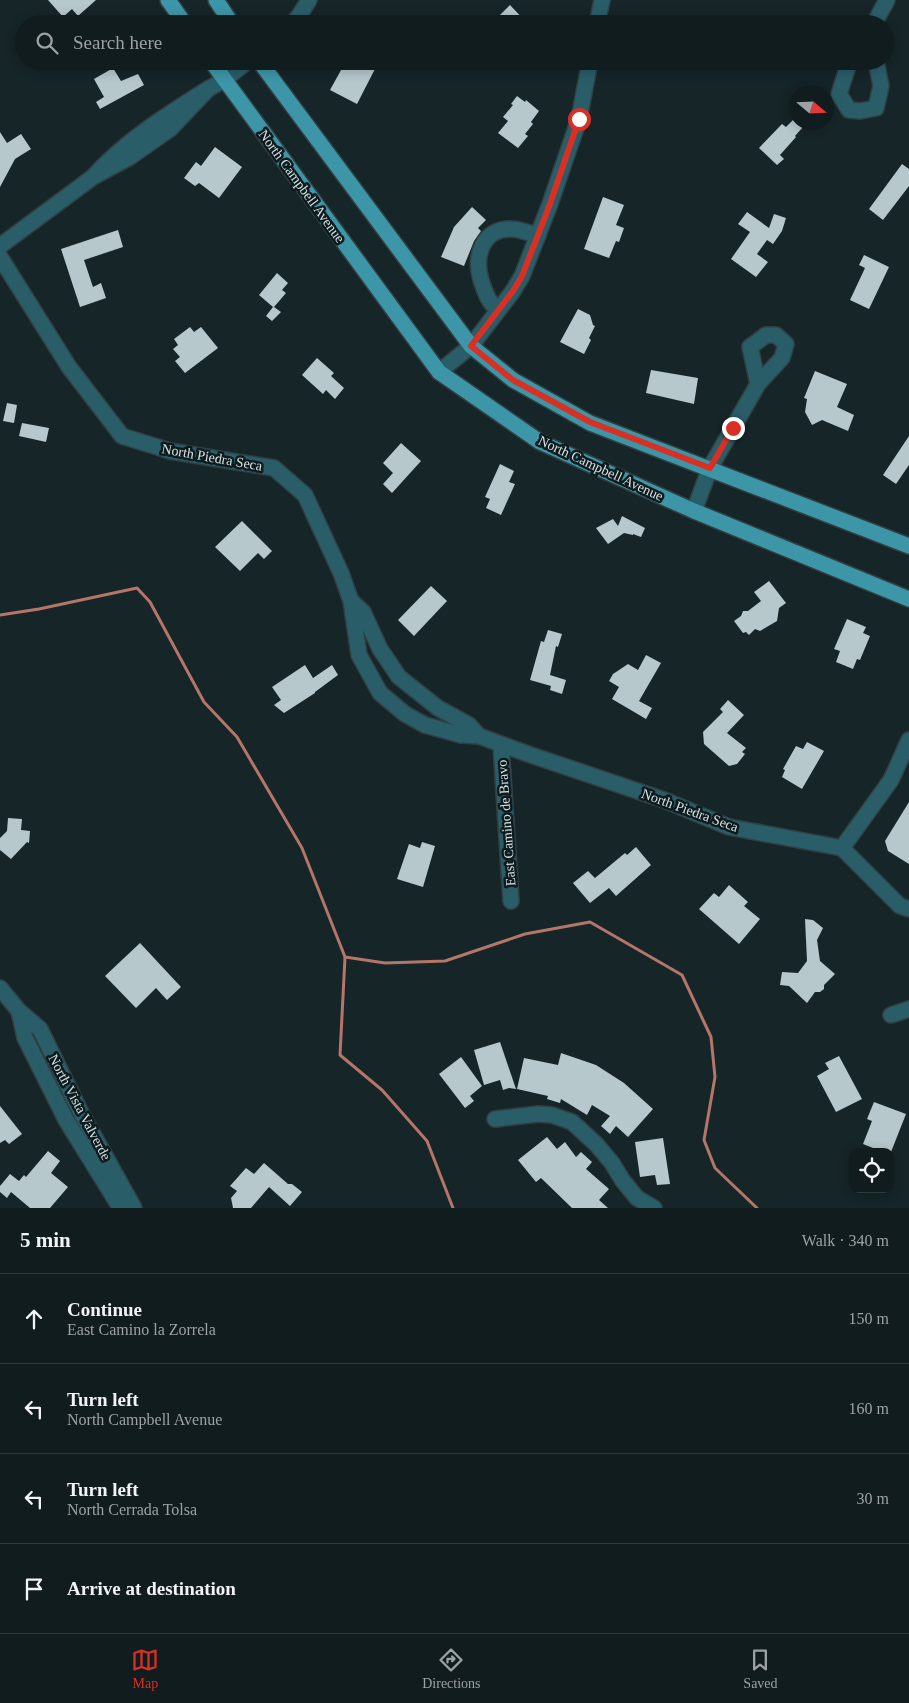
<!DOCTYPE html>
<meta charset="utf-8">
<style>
:root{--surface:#101c1e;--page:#192527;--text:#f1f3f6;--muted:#9ca1a4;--line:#303a3c;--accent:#d93025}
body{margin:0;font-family:"Times New Roman",serif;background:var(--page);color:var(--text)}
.controls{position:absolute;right:15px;bottom:15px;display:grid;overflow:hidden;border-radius:10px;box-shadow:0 2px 12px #0003}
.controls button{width:45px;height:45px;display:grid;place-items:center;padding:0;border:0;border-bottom:1px solid var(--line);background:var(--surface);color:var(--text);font:25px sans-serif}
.compass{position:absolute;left:789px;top:85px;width:45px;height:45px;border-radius:50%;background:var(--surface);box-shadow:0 2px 12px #0003;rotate:109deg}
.stop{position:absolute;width:15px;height:15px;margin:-11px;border:4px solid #d93025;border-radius:50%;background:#fff}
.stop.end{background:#d93025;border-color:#fff;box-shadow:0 1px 5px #0008}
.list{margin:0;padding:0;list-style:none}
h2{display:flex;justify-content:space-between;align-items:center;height:65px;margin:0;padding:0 20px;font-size:21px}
h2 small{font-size:16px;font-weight:400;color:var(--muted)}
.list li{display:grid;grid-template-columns:32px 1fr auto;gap:15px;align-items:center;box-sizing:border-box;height:90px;padding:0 20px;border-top:1px solid var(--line)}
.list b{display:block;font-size:19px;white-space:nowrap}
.list p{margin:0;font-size:16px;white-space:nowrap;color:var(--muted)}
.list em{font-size:16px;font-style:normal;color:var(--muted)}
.icon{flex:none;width:28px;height:28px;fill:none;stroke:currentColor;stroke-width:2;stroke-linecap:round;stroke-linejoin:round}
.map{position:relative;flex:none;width:909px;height:1208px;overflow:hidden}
.search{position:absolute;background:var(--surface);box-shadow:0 2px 12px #0003;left:15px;right:15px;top:15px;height:55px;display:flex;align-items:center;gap:12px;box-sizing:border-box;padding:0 18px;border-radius:28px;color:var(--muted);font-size:19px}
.sheet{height:425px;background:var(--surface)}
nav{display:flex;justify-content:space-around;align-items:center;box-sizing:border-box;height:70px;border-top:1px solid var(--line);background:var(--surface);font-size:14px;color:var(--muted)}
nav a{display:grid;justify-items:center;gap:2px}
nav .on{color:var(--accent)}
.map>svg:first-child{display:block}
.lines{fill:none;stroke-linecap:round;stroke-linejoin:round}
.stream{stroke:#b57569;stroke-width:3}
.building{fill:#b6c8cc}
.minor-casing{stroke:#313f42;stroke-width:18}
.major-casing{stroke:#313f42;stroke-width:18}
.minor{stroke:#295e69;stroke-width:15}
.major{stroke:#3c96a8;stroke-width:15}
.route{stroke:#d93025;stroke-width:6}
.labels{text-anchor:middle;stroke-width:5;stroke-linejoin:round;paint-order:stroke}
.street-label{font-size:14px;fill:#d7e0e2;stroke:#0d1b1e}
</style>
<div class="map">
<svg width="909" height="1208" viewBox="0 0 909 1208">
<rect width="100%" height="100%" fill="#162528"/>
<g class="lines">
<!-- stream -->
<g class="stream">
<path d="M0 615 39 609 137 588 150 602 204 702 237 737 302 848 345 957 385 963 445 961 525 934 590 922 682 975 711 1037 715 1077 704 1140 715 1168 757 1208"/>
<path d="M345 957 340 1055 382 1090 427 1141 453 1208"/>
</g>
</g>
<!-- building -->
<g class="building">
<path d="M48 0H96L78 16 72 9 63 17Z"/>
<path d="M510 5 528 24H491Z"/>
<path d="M346 61H365L376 67 357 104 330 90Z"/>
<path d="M113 68 121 81 138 74 144 85 100 109 96 102 104 97 94 79Z"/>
<path d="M517 96 525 102 526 100 539 111 531 122 533 124 525 134 528 136 518 148 498 133 508 121 503 117 513 105 511 104Z"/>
<path d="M794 119 803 127 795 136 796 137 780 155 784 159 777 165 759 148 782 124 786 127Z"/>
<path d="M0 132 7 143 21 134 31 149 15 159 0 187Z"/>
<path d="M215 147 242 167 219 198 199 183 195 186 184 178 196 162 201 166Z"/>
<path d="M902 164 909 169V186L883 220 869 209Z"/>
<path d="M603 197 624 205 616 225 624 228 619 242 616 241 609 258 584 249Z"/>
<path d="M472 207 486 220 478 228 481 231 474 241 464 266 441 257 454 227Z"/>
<path d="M747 212 769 228 774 214 786 218 782 231 773 244 767 240 757 254 768 262 756 277 731 259 750 232 738 224Z"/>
<path d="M118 230 123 247 84 260 93 287 101 283 106 298 80 307 61 249Z"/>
<path d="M864 255 889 267 869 309 850 300 865 268 859 265Z"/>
<path d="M277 273 288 283 282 290 286 293 274 307 281 312 272 321 266 316 273 307 259 295Z"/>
<path d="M578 309 590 315 593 325 595 326 589 338 591 340 584 354 560 342Z"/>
<path d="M190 327 194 332 201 327 218 348 185 373 175 361 180 357 173 349 178 345 174 339Z"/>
<path d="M317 358 334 373 331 376 344 388 335 399 326 390 323 394 302 375Z"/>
<path d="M651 370 698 378 694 404 646 393Z"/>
<path d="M815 371 847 384 837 407 854 415 848 431 822 420 812 425 805 412 807 399 804 398Z"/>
<path d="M7 403 17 405 14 423 3 421Z"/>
<path d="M22 423 49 428 46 442 19 436Z"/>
<path d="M909 436V465L896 484 883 475Z"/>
<path d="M401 443 421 461 392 493 383 484 393 473 383 463Z"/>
<path d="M500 464 514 471 509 482 515 484 501 515 486 508 490 499 485 497Z"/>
<path d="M622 516 645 528 641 537 633 534V535L624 533 608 544 596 528 613 519 618 526Z"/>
<path d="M242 521 272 551 264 559 258 553 240 571 215 547Z"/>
<path d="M769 581 786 603 779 608 777 621 760 631 755 629 749 635 746 632 743 633 734 621 741 616 743 611H748L761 601 754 592Z"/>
<path d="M431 586 447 601 414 636 398 620Z"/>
<path d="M847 619 866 627 863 633 870 636 860 660 857 659 853 669 836 662 840 651 834 649Z"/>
<path d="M548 630 562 634 558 647 556 646 550 675 566 680 562 694 550 690 551 686 530 680 541 641 544 642Z"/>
<path d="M646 655 661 663 639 701 652 708 646 719 612 699 619 687 609 681 613 674 628 664 638 670Z"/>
<path d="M305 665 313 678 332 665 338 675 315 692V693L284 713 274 705 281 700 272 687Z"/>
<path d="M728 700 744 715 727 733 746 748 742 752 745 754 737 764 729 766 704 744 703 732 723 712 720 709Z"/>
<path d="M807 742 824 751 802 789 782 777 785 770 783 769 796 746 803 749Z"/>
<path d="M909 802V864L888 851 885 841Z"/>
<path d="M8 818 22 819 21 830 30 831 29 843 27 842 11 859 0 850V838L7 831Z"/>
<path d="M422 842 435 846 423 887 397 879 409 844 420 848Z"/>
<path d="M636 847 651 865 616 896 609 888 590 903 573 883 588 871 595 878 625 853 627 855Z"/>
<path d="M729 885 748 902 744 906 760 919 739 944 699 909 714 893 719 897Z"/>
<path d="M805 919 813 920 823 928 817 940 820 961 835 974 824 985V989L820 992H815L807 1003 789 986 780 985 782 972 798 973 807 961Z"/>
<path d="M140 943 181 987 167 1000 156 988 136 1008 105 976Z"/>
<path d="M500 1042 516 1089 509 1088 503 1090 500 1080 484 1085 474 1050Z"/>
<path d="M561 1053 596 1065 624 1083 653 1109 628 1137 616 1126 610 1134 601 1126 610 1116 592 1105 587 1115 561 1099 560 1103 547 1099 548 1096 517 1089 524 1058 558 1065Z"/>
<path d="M839 1056 862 1099 836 1112 817 1076 829 1069 825 1063Z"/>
<path d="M461 1057 482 1086 470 1096 474 1101 465 1108 439 1074Z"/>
<path d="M874 1102 906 1114 891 1152H883L863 1144 872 1121 867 1119Z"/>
<path d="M0 1106 22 1134 9 1144 5 1140 0 1143Z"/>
<path d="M547 1137 557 1149 565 1142 576 1157 581 1152 592 1162 586 1169 609 1189 599 1200 608 1208H572L541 1178 536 1182 518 1160Z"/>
<path d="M663 1138 670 1184 657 1185 655 1175 640 1177 635 1142Z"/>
<path d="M48 1151 60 1161 51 1173 68 1187 50 1208H30L11 1192 7 1198 0 1192V1186L10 1174 19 1181 24 1175 26 1177Z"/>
<path d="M264 1163 288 1184H292L302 1192 290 1206 269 1187 251 1208H233L231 1198 237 1191 230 1186 246 1168 254 1174Z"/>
</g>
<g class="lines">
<!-- minor casing -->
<g class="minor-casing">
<g id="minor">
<path d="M292 24 299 16 309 0"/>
<path d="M597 24 602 0"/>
<path d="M874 24 887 0"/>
<path d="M851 61 848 66 839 94 849 110 860 111 876 108 881 86 876 61"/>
<path d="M208 89 224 80 248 61"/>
<path d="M0 246 93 177 130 157 170 129 208 89C167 115 125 141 93 177"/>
<path d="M0 257 69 367 122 436 170 451 274 468 305 495 341 573 351 601 359 655 380 693 405 714 425 725 461 735 479 736 528 754 664 800 729 827 842 848"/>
<path d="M498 310C488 302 485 292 481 280 474 257 482 228 511 229 520 229 529 233 538 236"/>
<path d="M439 372 471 346 513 291 522 276 550 204 579 119 590 61"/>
<path d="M694 511 710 468 758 384 782 358 786 344 776 335H766L750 347 758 384"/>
<path d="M351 601 363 612 380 649 399 677 438 708 469 725 479 736"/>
<path d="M501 745 511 901"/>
<path d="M842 848 891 780 909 740"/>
<path d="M842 848 900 906 909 909"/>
<path d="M0 988 19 1011 40 1029 81 1113 134 1208"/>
<path d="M19 1011 25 1038 66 1120 118 1204 122 1208"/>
<path d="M891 1015 909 1009"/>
<path d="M495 1119 538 1114 552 1115 572 1122 596 1144 612 1163 623 1181 637 1198 654 1208"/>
</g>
</g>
<!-- major casing -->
<g class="major-casing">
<g id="major">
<path d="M168 0 185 24"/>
<path d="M216 0 232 24"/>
<path d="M211 61 439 372 540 442 694 511 909 599"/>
<path d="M259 61 471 346 513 380 590 423 909 546"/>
</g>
</g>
<!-- minor -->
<use href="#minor" class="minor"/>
<!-- major -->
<use href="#major" class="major"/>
</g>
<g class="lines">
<!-- route -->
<path class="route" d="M579 119 550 204 522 276 513 291 471 346 513 380 590 422 710 468 733 428"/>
</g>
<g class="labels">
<!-- street labels -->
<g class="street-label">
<text transform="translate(302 186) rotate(54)" y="5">North Campbell Avenue</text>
<text transform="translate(212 457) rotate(10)" y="5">North Piedra Seca</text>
<text transform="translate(601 468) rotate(25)" y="5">North Campbell Avenue</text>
<text transform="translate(690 810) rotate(20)" y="5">North Piedra Seca</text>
<text transform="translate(506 823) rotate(-94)" y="5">East Camino de Bravo</text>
<text transform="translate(80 1107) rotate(62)" y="5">North Vista Valverde</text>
</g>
</g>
</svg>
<div class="controls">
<button><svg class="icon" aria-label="locate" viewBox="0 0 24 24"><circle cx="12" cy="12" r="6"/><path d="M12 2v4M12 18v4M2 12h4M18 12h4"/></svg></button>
</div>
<svg class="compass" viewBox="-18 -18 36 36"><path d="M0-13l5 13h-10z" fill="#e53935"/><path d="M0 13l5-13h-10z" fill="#9ca1a4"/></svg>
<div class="stop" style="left:579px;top:119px"></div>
<div class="stop end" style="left:733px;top:428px"></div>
<div class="search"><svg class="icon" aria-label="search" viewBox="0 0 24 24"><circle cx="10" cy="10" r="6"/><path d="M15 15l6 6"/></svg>Search here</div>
</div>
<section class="sheet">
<h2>5 min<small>Walk · 340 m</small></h2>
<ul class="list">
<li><svg class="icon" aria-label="ahead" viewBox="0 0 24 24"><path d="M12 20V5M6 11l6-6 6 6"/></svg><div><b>Continue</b><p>East Camino la Zorrela</p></div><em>150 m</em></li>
<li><svg class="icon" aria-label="left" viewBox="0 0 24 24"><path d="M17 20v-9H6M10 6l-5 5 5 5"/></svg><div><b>Turn left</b><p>North Campbell Avenue</p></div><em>160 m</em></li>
<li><svg class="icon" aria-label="left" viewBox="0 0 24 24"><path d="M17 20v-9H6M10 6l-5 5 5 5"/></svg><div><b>Turn left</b><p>North Cerrada Tolsa</p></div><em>30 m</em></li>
<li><svg class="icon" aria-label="arrive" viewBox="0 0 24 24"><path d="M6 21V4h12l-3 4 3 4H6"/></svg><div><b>Arrive at destination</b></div></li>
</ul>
</section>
<nav>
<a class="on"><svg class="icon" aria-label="map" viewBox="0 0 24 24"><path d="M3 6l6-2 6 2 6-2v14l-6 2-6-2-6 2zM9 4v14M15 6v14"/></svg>Map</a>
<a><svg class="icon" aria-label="directions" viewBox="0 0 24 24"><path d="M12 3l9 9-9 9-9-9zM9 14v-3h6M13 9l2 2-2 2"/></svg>Directions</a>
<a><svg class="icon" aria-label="saved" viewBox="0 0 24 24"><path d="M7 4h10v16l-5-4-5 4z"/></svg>Saved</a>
</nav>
